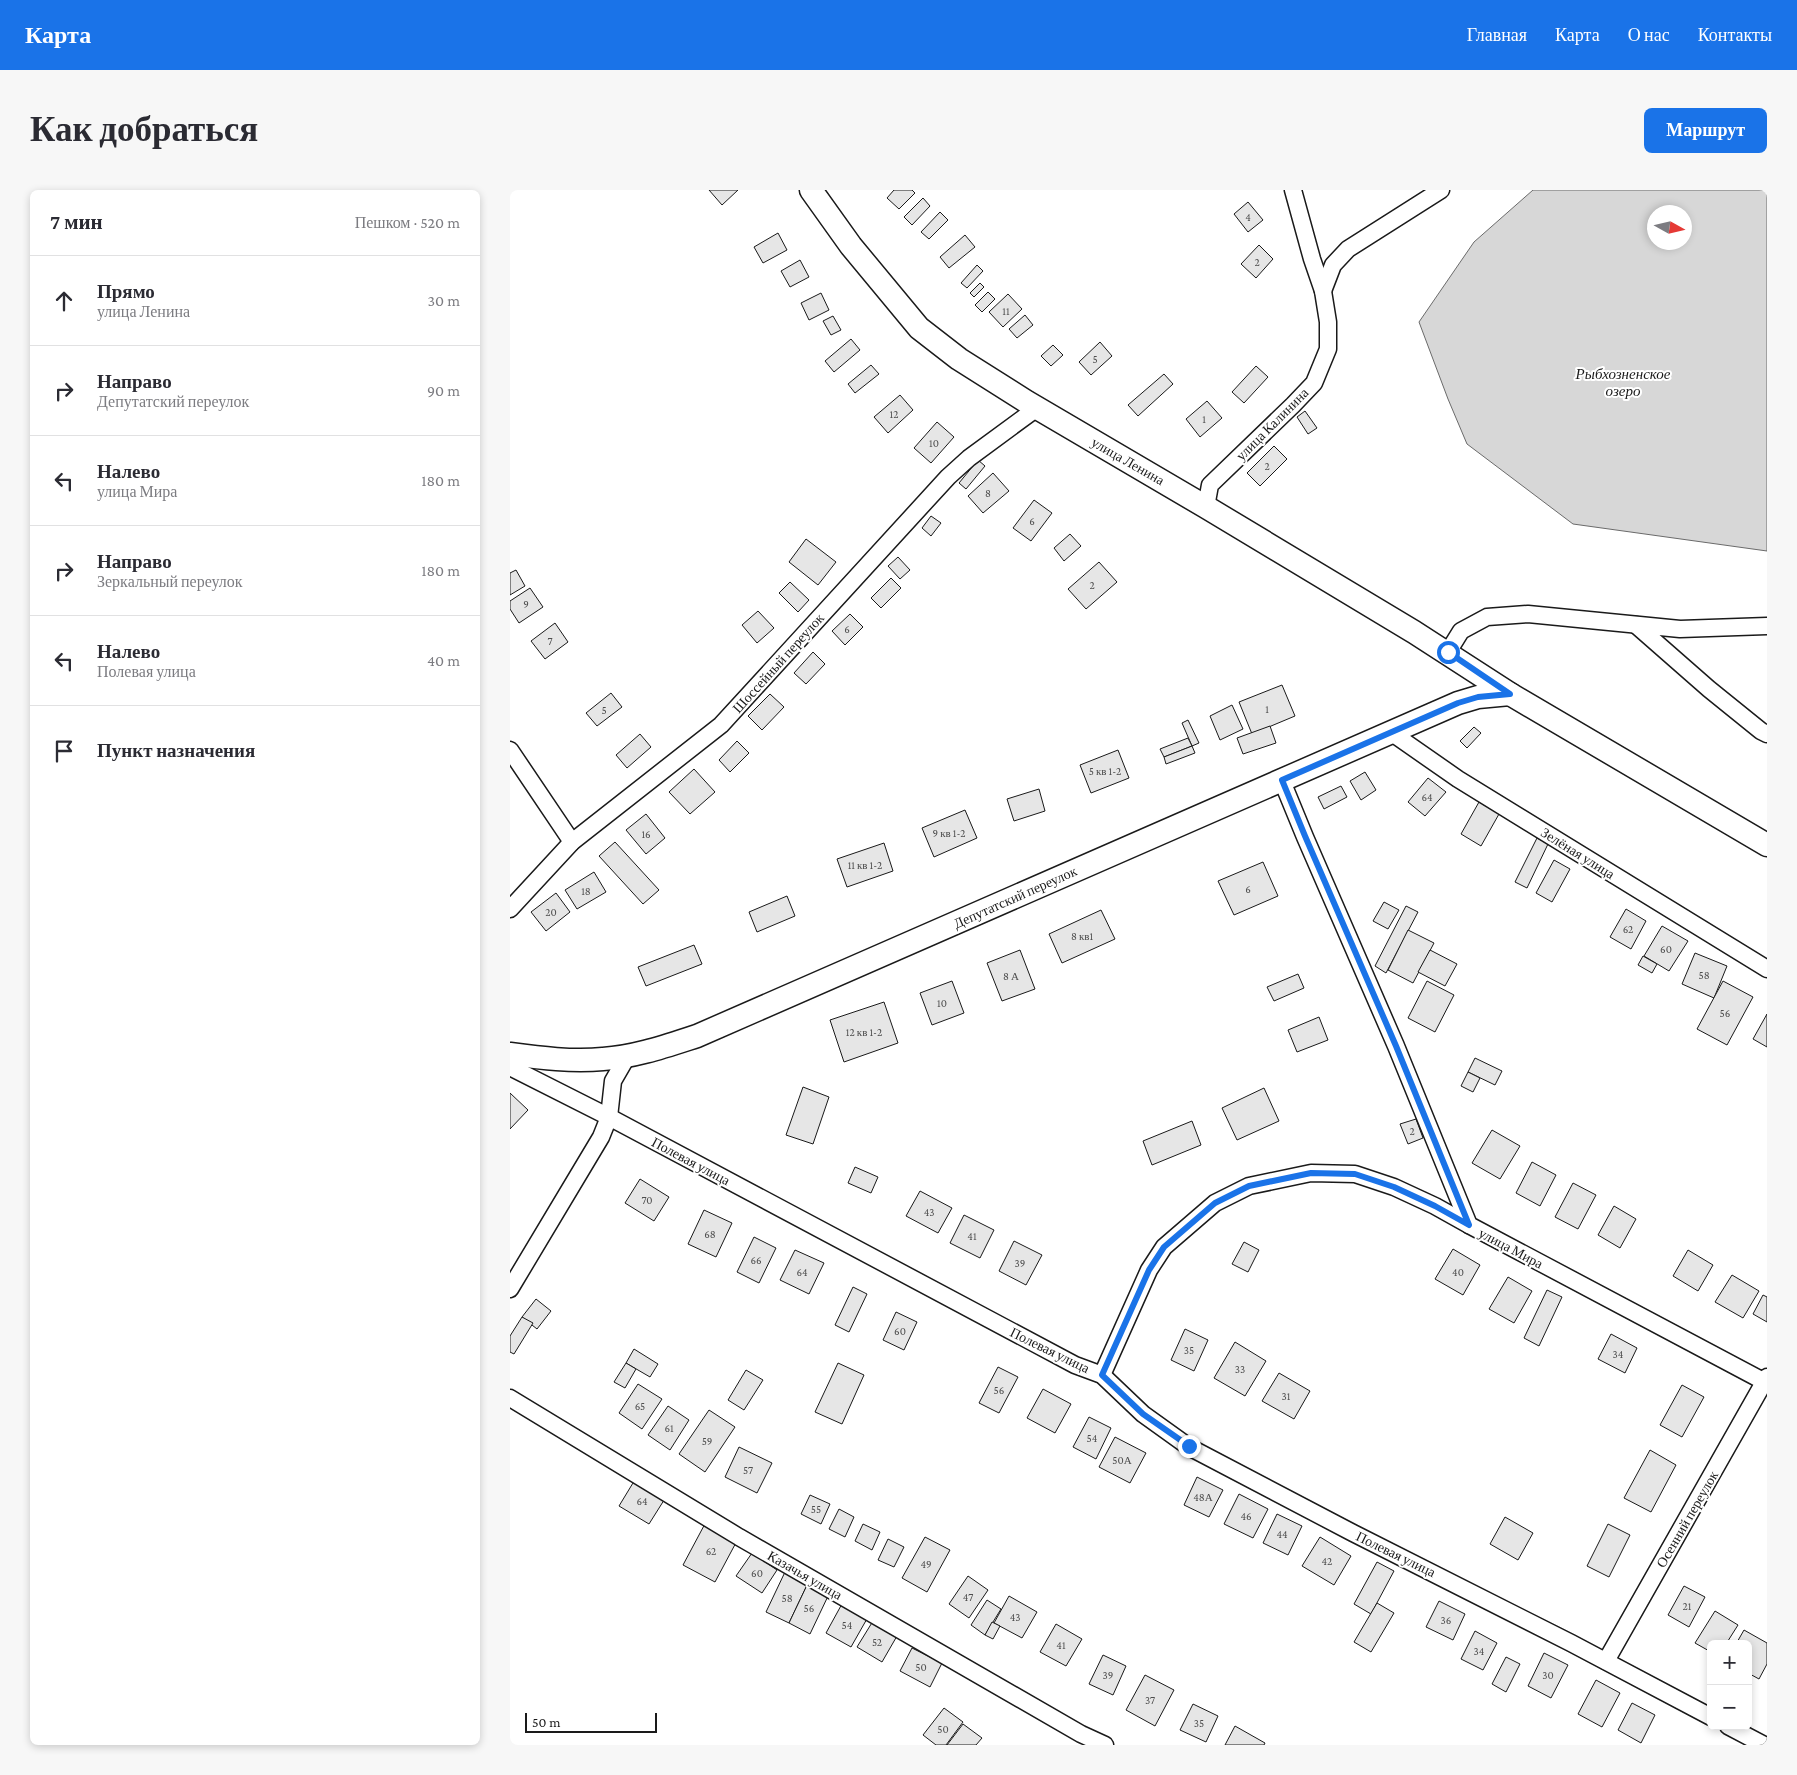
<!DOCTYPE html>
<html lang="ru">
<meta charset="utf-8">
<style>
:root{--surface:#fff;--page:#f7f7f7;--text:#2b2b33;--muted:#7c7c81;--line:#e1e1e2;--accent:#1a73e8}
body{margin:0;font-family:"Crimson Pro",serif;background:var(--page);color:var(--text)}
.controls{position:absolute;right:15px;bottom:15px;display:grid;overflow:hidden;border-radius:8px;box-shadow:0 2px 8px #0003}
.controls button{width:45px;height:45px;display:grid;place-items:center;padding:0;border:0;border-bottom:1px solid var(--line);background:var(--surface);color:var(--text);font:25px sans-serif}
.compass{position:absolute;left:1137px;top:15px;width:45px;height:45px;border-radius:50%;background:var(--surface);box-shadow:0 2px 8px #0003;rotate:98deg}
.scale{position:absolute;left:15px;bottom:12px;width:132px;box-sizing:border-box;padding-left:5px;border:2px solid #1a1a1a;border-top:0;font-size:14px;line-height:18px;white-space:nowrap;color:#1a1a1a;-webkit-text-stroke:4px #fff;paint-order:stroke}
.stop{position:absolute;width:15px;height:15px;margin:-11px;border:4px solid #1a73e8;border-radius:50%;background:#fff}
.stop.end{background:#1a73e8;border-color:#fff;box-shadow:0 1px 5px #0008}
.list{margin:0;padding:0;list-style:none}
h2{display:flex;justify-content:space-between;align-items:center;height:65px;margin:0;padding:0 20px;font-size:21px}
h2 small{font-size:16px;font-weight:400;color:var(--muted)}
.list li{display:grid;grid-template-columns:32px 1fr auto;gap:15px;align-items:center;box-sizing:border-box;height:90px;padding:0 20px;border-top:1px solid var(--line)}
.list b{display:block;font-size:19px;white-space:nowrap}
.list p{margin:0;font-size:16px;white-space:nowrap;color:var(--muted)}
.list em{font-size:16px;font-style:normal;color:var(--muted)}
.icon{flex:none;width:28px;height:28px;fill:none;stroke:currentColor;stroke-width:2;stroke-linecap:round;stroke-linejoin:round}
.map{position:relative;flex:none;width:1257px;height:1555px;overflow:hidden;border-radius:8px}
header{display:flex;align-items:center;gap:30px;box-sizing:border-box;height:70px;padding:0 25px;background:var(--accent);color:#fff}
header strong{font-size:24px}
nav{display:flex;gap:28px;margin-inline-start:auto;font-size:18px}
.intro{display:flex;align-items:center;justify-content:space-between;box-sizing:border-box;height:120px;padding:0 30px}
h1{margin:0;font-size:35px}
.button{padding:12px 22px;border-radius:8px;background:var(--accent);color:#fff;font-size:18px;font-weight:700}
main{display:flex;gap:30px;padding:0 30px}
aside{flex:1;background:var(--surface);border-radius:8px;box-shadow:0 2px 8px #0003}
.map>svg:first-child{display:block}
.water{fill:#d7d7d7;stroke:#6a6a6a;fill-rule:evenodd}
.building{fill:#e6e6e6;stroke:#1a1a1a}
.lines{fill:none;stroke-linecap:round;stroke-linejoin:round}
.street-casing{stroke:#1a1a1a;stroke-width:19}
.secondary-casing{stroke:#1a1a1a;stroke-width:25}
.street{stroke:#fff;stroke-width:16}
.secondary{stroke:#fff;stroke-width:22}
.route{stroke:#1a73e8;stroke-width:6}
.labels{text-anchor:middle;stroke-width:4;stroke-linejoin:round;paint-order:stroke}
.number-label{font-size:11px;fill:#4d4d4d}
.street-label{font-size:14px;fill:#1a1a1a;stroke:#fff}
.water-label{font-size:15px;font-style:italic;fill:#1a1a1a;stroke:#fff}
</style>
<header>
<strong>Карта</strong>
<nav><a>Главная</a><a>Карта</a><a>О нас</a><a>Контакты</a></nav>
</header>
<div class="intro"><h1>Как добраться</h1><a class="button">Маршрут</a></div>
<main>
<aside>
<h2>7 мин<small>Пешком · 520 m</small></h2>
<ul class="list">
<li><svg class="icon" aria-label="ahead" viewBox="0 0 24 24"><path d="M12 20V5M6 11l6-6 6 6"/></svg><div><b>Прямо</b><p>улица Ленина</p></div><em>30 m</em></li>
<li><svg class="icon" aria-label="right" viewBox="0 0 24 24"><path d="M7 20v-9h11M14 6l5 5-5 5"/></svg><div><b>Направо</b><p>Депутатский переулок</p></div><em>90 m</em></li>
<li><svg class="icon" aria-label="left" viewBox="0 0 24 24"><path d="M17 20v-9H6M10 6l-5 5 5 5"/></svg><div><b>Налево</b><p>улица Мира</p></div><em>180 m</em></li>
<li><svg class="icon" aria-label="right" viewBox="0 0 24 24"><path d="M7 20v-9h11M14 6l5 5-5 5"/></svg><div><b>Направо</b><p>Зеркальный переулок</p></div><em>180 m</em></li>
<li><svg class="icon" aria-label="left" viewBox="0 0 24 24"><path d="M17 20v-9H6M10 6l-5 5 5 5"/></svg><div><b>Налево</b><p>Полевая улица</p></div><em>40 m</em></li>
<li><svg class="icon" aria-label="arrive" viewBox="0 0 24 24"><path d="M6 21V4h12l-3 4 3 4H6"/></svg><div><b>Пункт назначения</b></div></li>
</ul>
</aside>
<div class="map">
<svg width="1257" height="1555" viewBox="0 0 1257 1555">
<rect width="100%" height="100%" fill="#fff"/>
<!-- water -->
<path class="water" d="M1023 0H1257V361L1063 334 957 254 938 209 909 132 964 52ZM1144 22H1174V52H1144Z"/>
<!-- building -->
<g class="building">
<path d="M199 0H228L212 15Z"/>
<path d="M384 0H402L405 3 389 19 377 8Z"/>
<path d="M413 8 420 16 402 35 394 27Z"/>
<path d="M738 12 753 30 738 42 724 24Z"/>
<path d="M430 22 438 30 419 49 411 42Z"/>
<path d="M268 43 277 60 253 73 244 57Z"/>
<path d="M455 45 465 57 439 78 430 67Z"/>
<path d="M749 55 763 69 746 88 731 74Z"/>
<path d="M290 70 299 87 280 97 271 81Z"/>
<path d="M467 75 473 81 457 98 451 93Z"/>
<path d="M470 93 474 97 464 107 460 103Z"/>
<path d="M478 102 485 109 472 122 465 115Z"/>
<path d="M311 103 319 120 299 130 291 113Z"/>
<path d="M498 104 512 119 493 137 479 122Z"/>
<path d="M515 125 523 135 507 148 499 139Z"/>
<path d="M323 126 331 140 321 145 313 131Z"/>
<path d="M341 149 350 160 324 182 315 171Z"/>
<path d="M590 152 602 166 581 185 569 172Z"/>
<path d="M543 155 553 165 541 176 531 166Z"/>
<path d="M361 175 369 184 345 203 338 194Z"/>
<path d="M746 176 758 187 734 213 722 202Z"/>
<path d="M654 184 663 194 628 226 618 215Z"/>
<path d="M390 205 403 220 378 243 364 227Z"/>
<path d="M697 211 712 228 690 247 676 229Z"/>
<path d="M795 221 807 238 798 244 787 227Z"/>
<path d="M427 232 444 247 421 273 404 258Z"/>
<path d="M764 256 777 269 750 296 737 283Z"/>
<path d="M468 270 475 276 456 299 449 293Z"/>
<path d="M483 283 499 301 473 323 458 306Z"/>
<path d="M524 310 542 323 521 351 503 338Z"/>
<path d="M421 326 431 333 421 346 412 338Z"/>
<path d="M560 344 571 356 554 371 544 358Z"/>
<path d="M296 349 326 372 308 395 279 372Z"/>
<path d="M388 367 400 380 390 389 378 376Z"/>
<path d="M589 372 607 392 576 419 558 399Z"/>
<path d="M6 380 15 396 0 405V383Z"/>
<path d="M381 388 391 398 371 418 361 408Z"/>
<path d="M280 392 299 410 288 422 269 403Z"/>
<path d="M20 398 33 417 9 433 0 419V411Z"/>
<path d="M248 421 264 438 247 453 232 435Z"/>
<path d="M340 424 353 437 335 455 322 441Z"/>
<path d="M45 433 58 452 35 469 21 451Z"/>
<path d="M303 462 315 474 296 494 284 483Z"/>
<path d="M772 495 785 526 742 544 729 512Z"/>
<path d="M101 503 112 517 87 536 76 523Z"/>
<path d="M260 504 274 517 252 540 238 526Z"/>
<path d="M722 515 733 539 710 550 700 526Z"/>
<path d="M678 530 689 553 682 556 672 533Z"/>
<path d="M760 536 766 553 733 564 727 548Z"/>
<path d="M964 537 971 543 957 558 950 551Z"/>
<path d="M130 544 141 557 117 578 106 565Z"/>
<path d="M678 548 682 556 654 567 650 559Z"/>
<path d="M227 551 239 563 220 582 209 570Z"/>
<path d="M682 556 685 563 656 574 654 567Z"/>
<path d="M608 560 619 588 581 603 570 575Z"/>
<path d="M184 579 205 602 180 624 159 602Z"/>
<path d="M855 582 866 600 851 610 840 591Z"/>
<path d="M918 588 936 602 915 626 898 612Z"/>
<path d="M831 596 837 607 814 619 808 607Z"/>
<path d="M529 599 535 621 504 631 497 609Z"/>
<path d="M969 612 989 624 971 656 951 644Z"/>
<path d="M455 620 467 648 424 667 412 638Z"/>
<path d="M136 624 155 648 136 664 116 640Z"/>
<path d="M1027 648 1038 654 1017 698 1005 692Z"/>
<path d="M105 652 149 700 133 714 89 666Z"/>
<path d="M374 653 383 681 337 697 327 669Z"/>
<path d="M1044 670 1060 679 1042 712 1026 703Z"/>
<path d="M753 672 768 706 724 725 708 691Z"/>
<path d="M84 682 96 702 67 719 55 700Z"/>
<path d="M46 703 60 722 36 741 21 722Z"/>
<path d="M277 706 285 726 247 742 239 722Z"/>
<path d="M874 712 889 720 878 739 863 731Z"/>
<path d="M896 716 908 722 876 783 865 776Z"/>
<path d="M1116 719 1136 731 1121 759 1100 747Z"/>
<path d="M591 720 605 749 552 773 539 744Z"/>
<path d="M1152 736 1178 751 1159 781 1134 766Z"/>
<path d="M898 740 924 753 903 793 878 780Z"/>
<path d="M184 755 192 774 136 796 128 777Z"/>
<path d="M510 760 525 799 492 811 477 773Z"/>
<path d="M920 760 947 774 935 796 908 782Z"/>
<path d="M1185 763 1217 776 1204 808 1172 794Z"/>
<path d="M1133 766 1147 774 1142 783 1128 775Z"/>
<path d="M788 784 794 798 764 811 757 797Z"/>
<path d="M442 791 454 823 422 835 410 803Z"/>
<path d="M917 791 944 805 925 842 898 828Z"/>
<path d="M1213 791 1243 807 1217 855 1187 839Z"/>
<path d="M374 812 388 853 334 872 320 830Z"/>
<path d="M1257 824V857L1243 849Z"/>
<path d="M809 827 818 850 787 862 778 840Z"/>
<path d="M965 868 992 881 985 895 958 882Z"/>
<path d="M958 882 970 888 963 902 951 896Z"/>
<path d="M293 897 319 907 303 954 276 945Z"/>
<path d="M754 898 769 931 727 950 712 918Z"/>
<path d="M0 903 18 920 0 939Z"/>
<path d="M906 929 913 948 898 954 890 934Z"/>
<path d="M682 931 691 955 642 975 633 951Z"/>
<path d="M982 940 1010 956 990 989 962 973Z"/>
<path d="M1022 972 1046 985 1030 1016 1006 1003Z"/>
<path d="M345 977 368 987 361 1003 338 993Z"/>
<path d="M130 989 159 1007 144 1031 115 1013Z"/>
<path d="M1063 993 1086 1005 1068 1039 1045 1027Z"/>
<path d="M410 1001 442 1018 428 1043 396 1026Z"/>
<path d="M1104 1016 1126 1029 1110 1058 1088 1045Z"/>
<path d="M194 1020 222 1033 206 1067 178 1054Z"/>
<path d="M454 1025 484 1040 470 1068 440 1053Z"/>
<path d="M244 1047 266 1058 249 1093 227 1082Z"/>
<path d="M504 1051 532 1065 516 1095 489 1081Z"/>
<path d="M734 1052 749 1060 738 1082 722 1074Z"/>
<path d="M943 1059 970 1075 953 1105 925 1089Z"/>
<path d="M285 1060 314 1073 299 1104 270 1090Z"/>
<path d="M1178 1060 1203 1075 1188 1101 1163 1086Z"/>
<path d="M1222 1085 1249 1101 1233 1128 1205 1112Z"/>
<path d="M998 1087 1022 1101 1004 1133 979 1119Z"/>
<path d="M343 1097 357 1104 339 1142 325 1135Z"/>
<path d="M1037 1100 1052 1107 1029 1156 1014 1148Z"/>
<path d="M1253 1105 1257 1107V1132L1243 1124Z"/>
<path d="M26 1109 41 1121 27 1139 12 1127Z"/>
<path d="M386 1122 407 1132 394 1160 373 1150Z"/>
<path d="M12 1127 23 1133 4 1164 0 1162V1146Z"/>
<path d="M675 1139 698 1150 684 1181 661 1170Z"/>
<path d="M1101 1144 1127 1158 1115 1183 1088 1169Z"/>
<path d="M725 1152 756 1171 735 1206 704 1188Z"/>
<path d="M124 1159 148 1174 140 1187 116 1173Z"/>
<path d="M116 1173 126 1179 115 1198 104 1192Z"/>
<path d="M328 1173 354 1185 332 1234 305 1222Z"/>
<path d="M488 1177 508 1187 489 1223 469 1213Z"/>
<path d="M236 1180 253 1190 234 1220 218 1210Z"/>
<path d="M769 1183 800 1201 784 1229 752 1211Z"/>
<path d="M128 1194 152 1209 132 1239 109 1223Z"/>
<path d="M1172 1195 1194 1207 1172 1247 1150 1235Z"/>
<path d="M533 1199 561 1214 545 1243 517 1228Z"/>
<path d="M158 1216 179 1230 160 1260 138 1245Z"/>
<path d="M199 1220 225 1237 195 1282 169 1264Z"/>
<path d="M579 1227 601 1238 586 1269 563 1257Z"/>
<path d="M605 1247 636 1263 620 1293 589 1277Z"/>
<path d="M229 1257 262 1273 247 1303 215 1287Z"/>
<path d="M1140 1260 1166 1275 1141 1322 1114 1308Z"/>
<path d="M687 1287 713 1300 699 1327 674 1315Z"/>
<path d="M126 1288 156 1307 139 1334 109 1316Z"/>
<path d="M729 1304 758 1319 743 1348 714 1334Z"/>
<path d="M300 1305 320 1314 311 1334 291 1324Z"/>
<path d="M329 1319 344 1327 335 1347 319 1339Z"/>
<path d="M767 1324 792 1336 778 1365 753 1353Z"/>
<path d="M995 1327 1023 1343 1008 1370 980 1354Z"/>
<path d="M197 1330 229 1347 205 1392 173 1375Z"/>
<path d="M353 1334 370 1342 362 1360 345 1351Z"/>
<path d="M1098 1334 1120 1345 1099 1387 1077 1376Z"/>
<path d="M415 1347 440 1360 417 1402 392 1388Z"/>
<path d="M810 1347 841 1366 824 1395 792 1376Z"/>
<path d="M378 1349 394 1357 384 1377 368 1370Z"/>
<path d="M242 1363 267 1380 252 1403 226 1386Z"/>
<path d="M867 1372 884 1381 861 1424 844 1414Z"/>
<path d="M275 1382 298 1393 279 1433 256 1422Z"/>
<path d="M458 1386 478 1400 459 1428 439 1414Z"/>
<path d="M298 1393 319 1404 300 1444 279 1433Z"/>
<path d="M1174 1396 1195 1407 1179 1437 1158 1425Z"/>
<path d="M499 1406 527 1422 512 1448 484 1433Z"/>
<path d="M477 1410 491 1419 475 1445 461 1435Z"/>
<path d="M929 1411 955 1424 943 1450 916 1437Z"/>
<path d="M333 1412 358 1427 341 1457 316 1443Z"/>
<path d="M867 1413 884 1423 861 1462 844 1452Z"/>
<path d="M1205 1421 1228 1435 1216 1454H1201V1462L1185 1453Z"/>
<path d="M363 1431 387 1446 372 1472 347 1457Z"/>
<path d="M482 1432 490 1436 483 1449 475 1445Z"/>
<path d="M546 1434 572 1449 556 1476 530 1462Z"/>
<path d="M1234 1440 1257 1453V1474L1249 1489 1238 1483V1454H1226Z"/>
<path d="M965 1441 987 1453 973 1480 951 1469Z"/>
<path d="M402 1458 432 1473 420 1497 390 1481Z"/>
<path d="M1034 1463 1058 1475 1041 1508 1018 1496Z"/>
<path d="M593 1465 616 1476 603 1505 579 1494Z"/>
<path d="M996 1467 1010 1474 996 1502 982 1494Z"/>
<path d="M635 1485 664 1500 645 1536 616 1520Z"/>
<path d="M1086 1490 1110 1503 1092 1537 1068 1524Z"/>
<path d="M1122 1513 1145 1525 1131 1553 1108 1540Z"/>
<path d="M683 1514 708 1526 696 1552 670 1540Z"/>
<path d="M434 1518 453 1532 436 1555H426L413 1545Z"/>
<path d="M453 1534 472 1548 466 1555H437Z"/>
<path d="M725 1536 755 1553 754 1555H715Z"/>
</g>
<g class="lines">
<!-- street casing -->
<g class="street-casing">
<g id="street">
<path d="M813 101 823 75 838 59 931 0"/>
<path d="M696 317 700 295 783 215 804 193 818 159V132L813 101 802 69 783 0"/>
<path d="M1126 435 1199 499 1251 541 1257 544"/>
<path d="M938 462 951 441 977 427 1018 424 1170 439 1257 436"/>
<path d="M882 543 948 589 1257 779"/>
<path d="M0 560 62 652"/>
<path d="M772 591 795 647 886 856 959 1035 1257 1193"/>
<path d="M0 719 62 652 211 535 438 287 459 268 527 218"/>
<path d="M0 877 99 927 565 1175 592 1185 633 1224 679 1257 843 1343 1061 1453 1201 1527"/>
<path d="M0 1099 91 947 99 927 103 891 118 865"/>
<path d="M592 1185 639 1080 654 1057 705 1013 739 996 801 983 845 984 884 997 925 1016 959 1035"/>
<path d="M0 1208 229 1347 571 1544 595 1555"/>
<path d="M1096 1471 1257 1187"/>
<path d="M1218 1536 1254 1555"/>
</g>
</g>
<!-- secondary casing -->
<g class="secondary-casing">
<g id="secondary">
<path d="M301 0 341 56 409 138 449 169 517 212 696 317 904 442 1000 504 1257 655"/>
<path d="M0 864C30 868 63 872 93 869 125 867 156 856 187 846L948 513 968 507 1000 504"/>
</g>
</g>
<!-- street -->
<use href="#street" class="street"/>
<!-- secondary -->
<use href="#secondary" class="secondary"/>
</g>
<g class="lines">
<!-- route -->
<path class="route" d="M679 1256 633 1224 592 1185 639 1080 654 1057 705 1013 739 996 801 983 845 984 884 997 925 1016 959 1035 886 856 795 646 772 590 948 513 968 507 1000 504 938 462"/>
</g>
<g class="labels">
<!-- number labels -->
<g class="number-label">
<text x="738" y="31">4</text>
<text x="747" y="76">2</text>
<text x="496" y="125">11</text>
<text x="585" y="173">5</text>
<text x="384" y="228">12</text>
<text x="694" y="233">1</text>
<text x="424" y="257">10</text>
<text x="757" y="280">2</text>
<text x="478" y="307">8</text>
<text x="522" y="335">6</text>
<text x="582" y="399">2</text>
<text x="16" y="418">9</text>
<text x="337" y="443">6</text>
<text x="40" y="455">7</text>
<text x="757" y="523">1</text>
<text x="94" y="524">5</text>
<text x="595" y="585">5 кв 1-2</text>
<text x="917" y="611">64</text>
<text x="439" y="647">9 кв 1-2</text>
<text x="136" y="648">16</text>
<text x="355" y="679">11 кв 1-2</text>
<text x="738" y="703">6</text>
<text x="76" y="705">18</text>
<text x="41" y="726">20</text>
<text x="1118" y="743">62</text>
<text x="572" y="750">8 кв1</text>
<text x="1156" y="763">60</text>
<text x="1194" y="789">58</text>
<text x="501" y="790">8 А</text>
<text x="432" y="817">10</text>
<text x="1215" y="827">56</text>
<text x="354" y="846">12 кв 1-2</text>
<text x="902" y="945">2</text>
<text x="137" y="1014">70</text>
<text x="419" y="1026">43</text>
<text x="200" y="1048">68</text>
<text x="462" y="1050">41</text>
<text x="246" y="1074">66</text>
<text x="510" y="1077">39</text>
<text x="292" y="1086">64</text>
<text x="948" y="1086">40</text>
<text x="390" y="1145">60</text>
<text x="679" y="1164">35</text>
<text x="1108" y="1168">34</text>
<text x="730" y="1183">33</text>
<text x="489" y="1204">56</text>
<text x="776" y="1210">31</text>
<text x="130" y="1220">65</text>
<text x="159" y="1242">61</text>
<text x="582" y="1252">54</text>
<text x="197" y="1255">59</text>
<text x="612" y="1274">50А</text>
<text x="238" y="1284">57</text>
<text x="693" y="1311">48А</text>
<text x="132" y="1315">64</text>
<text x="306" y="1323">55</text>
<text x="736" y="1330">46</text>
<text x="772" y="1348">44</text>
<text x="201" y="1365">62</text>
<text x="817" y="1375">42</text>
<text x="416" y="1378">49</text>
<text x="247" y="1387">60</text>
<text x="458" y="1411">47</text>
<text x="277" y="1412">58</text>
<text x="1177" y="1420">21</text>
<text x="299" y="1422">56</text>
<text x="505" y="1431">43</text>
<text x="936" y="1434">36</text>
<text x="337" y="1439">54</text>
<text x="367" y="1456">52</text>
<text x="551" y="1459">41</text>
<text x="969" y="1465">34</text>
<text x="411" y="1481">50</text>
<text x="598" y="1489">39</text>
<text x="1038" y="1489">30</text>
<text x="640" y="1514">37</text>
<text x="689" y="1537">35</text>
<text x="433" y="1543">50</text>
</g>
<!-- street labels -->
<g class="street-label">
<text transform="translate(762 234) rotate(-45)" y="5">улица Калинина</text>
<text transform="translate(618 271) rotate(30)" y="5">улица Ленина</text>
<text transform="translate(268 473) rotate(-48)" y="5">Шоссейный переулок</text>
<text transform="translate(1068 663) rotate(32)" y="5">Зелёная улица</text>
<text transform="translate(505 707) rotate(-24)" y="5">Депутатский переулок</text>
<text transform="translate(181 971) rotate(28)" y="5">Полевая улица</text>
<text transform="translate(1001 1058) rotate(28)" y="5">улица Мира</text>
<text transform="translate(540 1160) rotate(26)" y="5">Полевая улица</text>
<text transform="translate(1177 1329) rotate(-60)" y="5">Осенний переулок</text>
<text transform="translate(886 1364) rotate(26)" y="5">Полевая улица</text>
<text transform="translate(295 1385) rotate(30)" y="5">Казачья улица</text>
</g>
<!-- water labels -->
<g class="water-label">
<text x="1113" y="189">Рыбхозненское<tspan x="1113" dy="17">озеро</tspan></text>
</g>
</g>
</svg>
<div class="controls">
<button>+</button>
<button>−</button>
</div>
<svg class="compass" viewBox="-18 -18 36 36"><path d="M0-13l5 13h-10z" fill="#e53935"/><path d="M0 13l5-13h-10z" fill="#7c7c81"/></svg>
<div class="scale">50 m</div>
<div class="stop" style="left:938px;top:462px"></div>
<div class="stop end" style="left:679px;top:1256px"></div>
</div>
</main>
